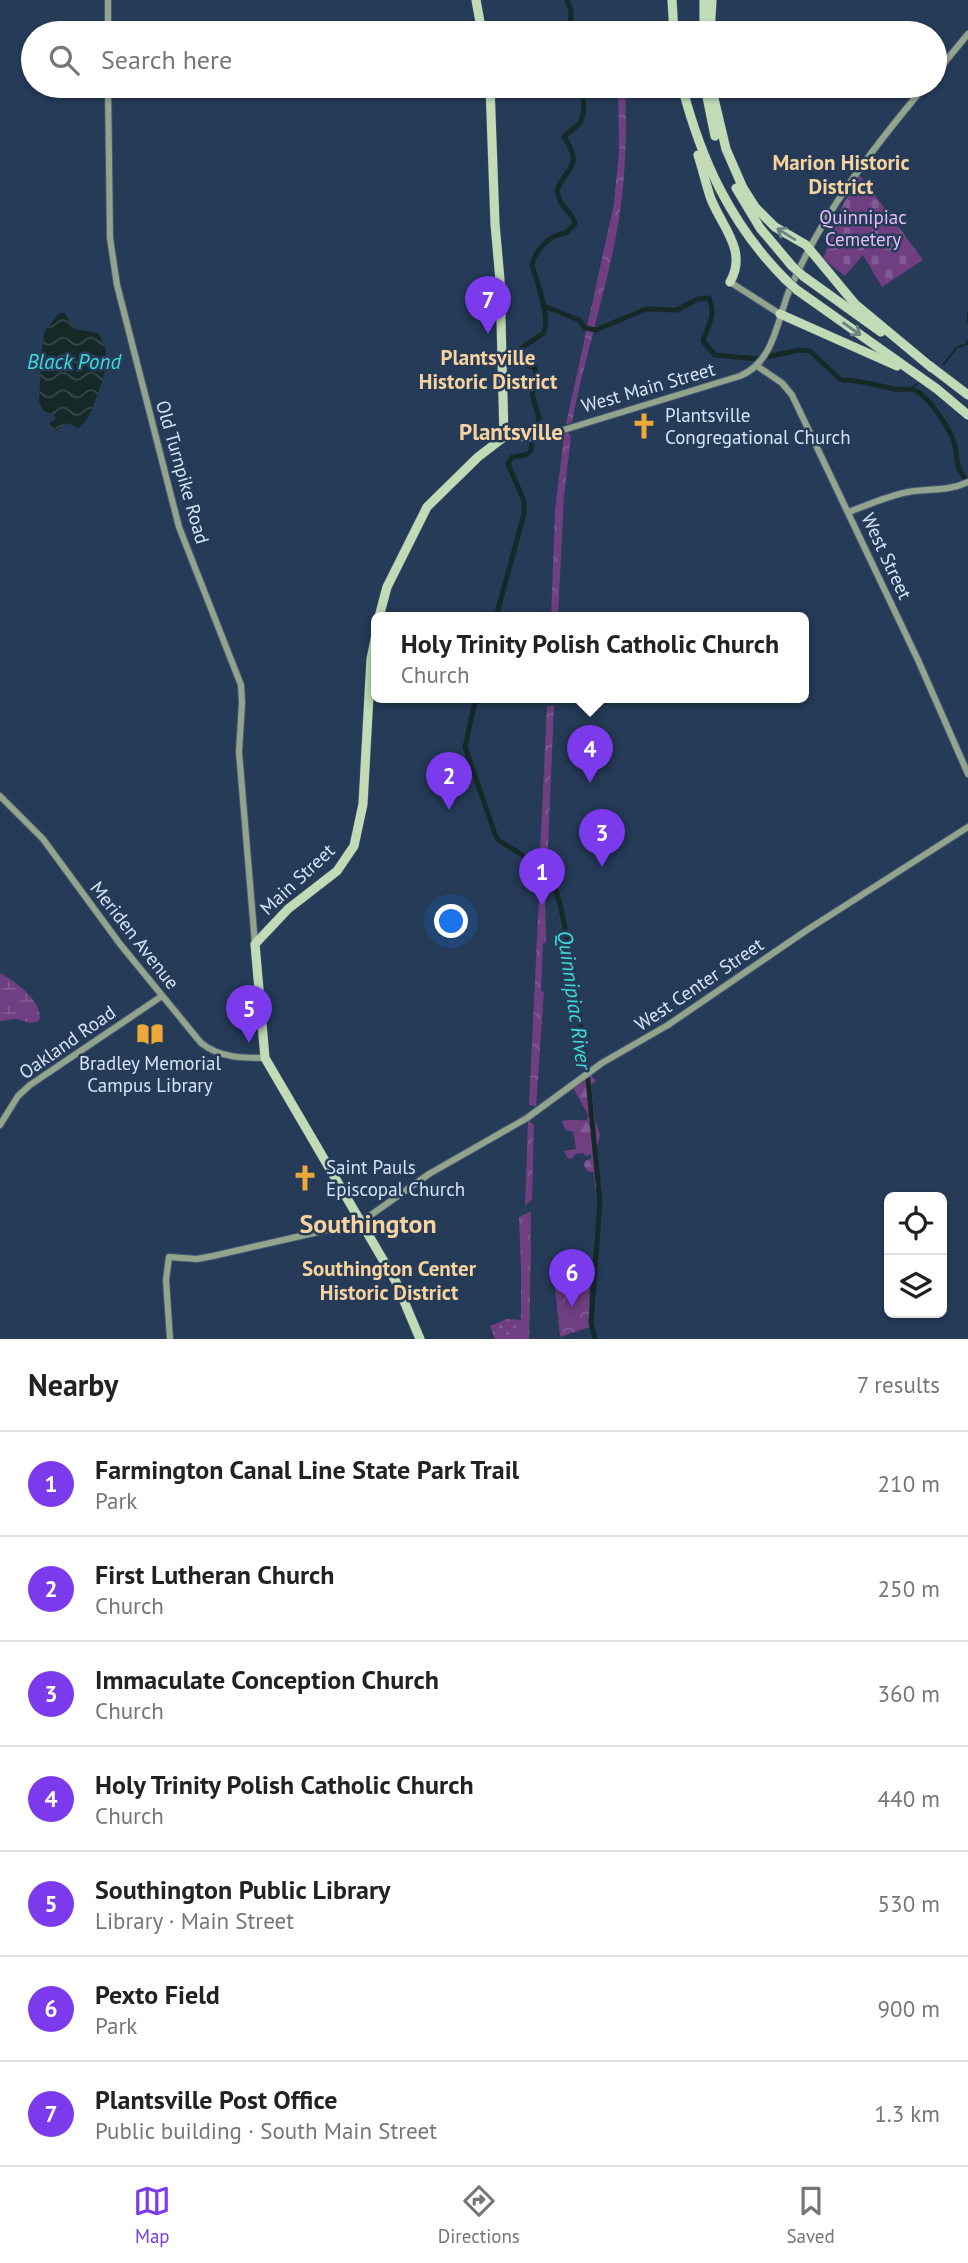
<!DOCTYPE html>
<meta charset="utf-8">
<style>
:root{--surface:#fff;--page:#f2f2f2;--text:#222;--muted:#767676;--line:#e0e0e0;--accent:#7c3aed}
body{margin:0;font-family:"PT Sans",sans-serif;background:var(--page);color:var(--text)}
.controls{position:absolute;right:21px;bottom:21px;display:grid;overflow:hidden;border-radius:10px;box-shadow:0 2px 5px #0004}
.controls button{width:63px;height:63px;display:grid;place-items:center;padding:0;border:0;border-bottom:2px solid var(--line);background:var(--surface);color:var(--text);font:35px sans-serif}
.you{position:absolute;left:452px;top:922px;width:24px;height:24px;margin:-18px;border:5px solid #fff;border-radius:50%;background:#1a73e8;box-shadow:0 0 0 10px #1a73e833}
.badge{display:grid;place-items:center;width:46px;height:46px;border-radius:50%;background:var(--accent);color:#fff;font-size:23px;font-weight:700}
.pin{position:absolute;translate:-50% -58px;filter:drop-shadow(0 2px 4px #0008)}
.pin::after{content:'';position:absolute;top:37px;width:24px;height:21px;background:inherit;clip-path:polygon(0 0,100% 0,50% 100%)}
.popup{position:absolute;left:371px;top:612px;width:438px;height:91px;box-sizing:border-box;display:grid;place-content:center;border-radius:10px;background:var(--surface);filter:drop-shadow(0 2px 5px #0005);font-size:23px;white-space:nowrap;color:var(--muted)}
.popup b{font-size:26px;color:var(--text)}
.popup::after{content:'';position:absolute;left:50%;top:100%;margin-left:-14px;border:14px solid transparent;border-top-color:var(--surface)}
.list{margin:0;padding:0;list-style:none}
h2{display:flex;justify-content:space-between;align-items:center;height:91px;margin:0;padding:0 28px;font-size:30px}
h2 small{font-size:23px;font-weight:400;color:var(--muted)}
.list li{display:grid;grid-template-columns:46px 1fr auto;gap:21px;align-items:center;box-sizing:border-box;height:105px;padding:0 28px;border-top:2px solid var(--line)}
.list b{display:block;font-size:26px;white-space:nowrap}
.list p{margin:0;font-size:23px;white-space:nowrap;color:var(--muted)}
.list em{font-size:23px;font-style:normal;color:var(--muted)}
.icon{flex:none;width:38px;height:38px;fill:none;stroke:currentColor;stroke-width:2;stroke-linecap:round;stroke-linejoin:round}
.map{position:relative;flex:none;width:968px;height:1339px;overflow:hidden}
.search{position:absolute;background:var(--surface);box-shadow:0 2px 5px #0004;left:21px;right:21px;top:21px;height:77px;display:flex;align-items:center;gap:18px;box-sizing:border-box;padding:0 24px;border-radius:38px;color:var(--muted);font-size:26px}
.sheet{height:826px;background:var(--surface)}
nav{display:flex;justify-content:space-around;align-items:center;box-sizing:border-box;height:98px;border-top:2px solid var(--line);background:var(--surface);font-size:19px;color:var(--muted)}
nav a{display:grid;justify-items:center;gap:4px}
nav .on{color:var(--accent)}
.map>svg:first-child{display:block}
.grass{fill:url(#grass-dots)}
.forest{fill:url(#forest-firs)}
.wetland{fill:url(#wetland-marsh)}
.cemetery{fill:url(#cemetery-stones)}
.park{fill:url(#park-crowns)}
.water{fill:url(#water-waves)}
.lines{fill:none;stroke-linecap:round;stroke-linejoin:round}
.stream{stroke:#162929;stroke-width:2}
.river{stroke:#162929;stroke-width:5}
.secondary-casing{stroke:#455974;stroke-width:8}
.highway-casing{stroke:#455974;stroke-width:10}
.secondary{stroke:#93a48c;stroke-width:6}
.highway{stroke:#c1dbb6;stroke-width:9}
.highway-bridge-casing{stroke:#455974;stroke-width:10;stroke-linecap:butt}
.highway-bridge{stroke:#c1dbb6;stroke-width:9}
.oneway{stroke:#6b8382}
.labels{text-anchor:middle;stroke-width:5;stroke-linejoin:round;paint-order:stroke}
.park-label{font-size:19px;fill:#e7bcf8;stroke:#253b58}
.street-label{font-size:19px;fill:#d6e3f6;stroke:#253b58}
.poi-label{font-size:19px;fill:#d6e3f6;stroke:#253b58;text-anchor:start}
.neighbourhood-label{font-size:21px;font-weight:bold;fill:#f8d39e;stroke:#253b58}
.water-label{font-size:21px;font-style:italic;fill:#3ed9da;stroke:#253b58}
.quarter-label{font-size:23px;font-weight:bold;fill:#f8d39e;stroke:#253b58}
.district-label{font-size:26px;font-weight:bold;fill:#f8d39e;stroke:#253b58}
</style>
<div class="map">
<svg width="968" height="1339" viewBox="0 0 968 1339">
<defs>
<pattern id="grass-dots" width="8" height="8" patternUnits="userSpaceOnUse" patternTransform="scale(1.75)"><rect width="8" height="8" fill="#6f3f81"/><path d="M2 2h.1M6 6h.1" fill="none" stroke="#835b93" stroke-width="1.8" stroke-linecap="round"/></pattern>
<pattern id="forest-firs" width="22" height="20" patternUnits="userSpaceOnUse" patternTransform="scale(1.75)"><rect width="22" height="20" fill="#6f3f81"/><path d="M5 1l3.5 6h-7zM16 11l3.5 6h-7z" fill="#835b93"/></pattern>
<pattern id="wetland-marsh" width="20" height="14" patternUnits="userSpaceOnUse" patternTransform="scale(1.75)"><rect width="20" height="14" fill="#6f3f81"/><path d="M1 5h8M5 5V1M11 12h8M15 12V8" fill="none" stroke="#835b93"/></pattern>
<pattern id="cemetery-stones" width="16" height="16" patternUnits="userSpaceOnUse" patternTransform="scale(1.75)"><rect width="16" height="16" fill="#6f3f81"/><path d="M2 7V4a2 2 0 0 1 4 0v3zM10 15v-3a2 2 0 0 1 4 0v3z" fill="#835b93"/></pattern>
<pattern id="park-crowns" width="20" height="18" patternUnits="userSpaceOnUse" patternTransform="scale(1.75)"><rect width="20" height="18" fill="#6f3f81"/><path d="M2 6a3 3 0 1 1 6 0M12 15a3 3 0 1 1 6 0" fill="none" stroke="#835b93"/></pattern>
<pattern id="water-waves" width="16" height="10" patternUnits="userSpaceOnUse" patternTransform="scale(1.75)"><rect width="16" height="10" fill="#162929"/><path d="M0 5q4-4 8 0t8 0" fill="none" stroke="#374849"/></pattern>
</defs>
<rect width="100%" height="100%" fill="#253b58"/>
<!-- grass -->
<path class="grass" d="M527 1241 531 1243 529 1339H495L490 1326 507 1319 521 1320V1262L523 1261Z"/>
<!-- forest -->
<path class="forest" d="M591 1075 596 1081 591 1085 595 1120 600 1135 595 1156 599 1187 595 1188 594 1172H589L584 1166 585 1161 591 1159V1154L586 1156 583 1153 575 1154 573 1158 568 1159 564 1151 576 1149 573 1132 565 1130 562 1121C571 1119 578 1121 587 1120L588 1115 573 1088Z"/>
<!-- wetland -->
<path class="wetland" d="M0 973C15 981 45 1003 39 1021L30 1023 16 1019 0 1021Z"/>
<!-- cemetery -->
<path class="cemetery" d="M860 175 923 260 882 287 863 255 845 276 823 259 842 206Z"/>
<!-- park -->
<g class="park">
<path d="M618 86H625C627 130 626 175 619 219 608 287 585 354 572 422L566 424 614 203 619 150Z"/>
<path d="M568 432 571 436 564 496 558 617H551L555 512 564 433Z"/>
<path d="M554 705 547 871 550 872 551 885 545 887 546 943H543L541 991 544 992 536 1106 529 1105 540 876V867L537 865 538 853H540L547 706Z"/>
<path d="M528 1120 534 1125 532 1199 525 1206Z"/>
<path d="M531 1211 529 1339H520L522 1291 519 1217Z"/>
<path d="M589 1276 590 1327 560 1337 554 1277Z"/>
</g>
<!-- water -->
<path class="water" d="M60 313H65L74 329 98 333C111 351 106 371 99 390 93 406 92 417 78 428L68 423 56 431 49 423 56 420 54 415 43 411 39 401 41 355 45 330Z"/>
<g class="lines">
<!-- stream -->
<g class="stream">
<path d="M968 313V322"/>
<path d="M944 364 957 347 967 344 968 340"/>
<path d="M911 389 917 384"/>
</g>
<!-- river -->
<g class="river">
<path d="M567 0 571 11 570 33"/>
<path d="M544 306 579 320 585 328 596 330 646 309 677 310 698 299 709 298C717 316 708 324 703 341L715 355 757 359 799 350 810 351 841 380C864 380 873 385 894 389 903 391 912 386 920 393 932 402 949 428 954 442 960 463 952 463 968 482"/>
<path d="M496 617 524 514V501L508 464 512 457 526 455 531 451 533 432 539 418 532 394 537 378 535 368 514 360C518 347 532 342 542 334 553 325 536 278 532 265 536 249 549 235 566 233L575 224C573 211 559 209 557 190 567 166 584 166 564 137L580 123 584 111 582 86"/>
<path d="M476 697 465 747 495 834 498 840 550 872 560 904 572 962 588 1080 600 1202 591 1322 595 1339"/>
</g>
<!-- secondary casing -->
<g class="secondary-casing">
<g id="secondary">
<path d="M108 33V0"/>
<path d="M935 74 968 34"/>
<path d="M108 86 110 238 117 285 179 527 241 685 242 703 239 752 255 944"/>
<path d="M730 282 780 314"/>
<path d="M757 366 782 383 792 395 918 660 968 774"/>
<path d="M504 437 536 438 547 435 740 376C774 362 777 321 789 291 822 214 872 149 925 86"/>
<path d="M849 512C868 505 887 496 908 492 929 488 947 492 968 482"/>
<path d="M0 796 43 839 120 944 201 1043C220 1058 243 1058 265 1058"/>
<path d="M0 1125 18 1096 30 1085 162 996"/>
<path d="M170 1339 166 1280 169 1257 197 1259 213 1256 349 1225 368 1217 429 1174 527 1118 602 1063 668 1025 807 930 968 827"/>
</g>
</g>
<!-- highway casing -->
<g class="highway-casing">
<g id="highway">
<path d="M476 0 482 33"/>
<path d="M672 0 674 33"/>
<path d="M704 33V0"/>
<path d="M710 33 712 0"/>
<path d="M682 86C701 160 731 225 786 280"/>
<path d="M711 86 726 149 743 188 755 207 775 227 806 245 855 304 932 368"/>
<path d="M706 92 715 136"/>
<path d="M698 155C703 170 706 185 711 199 722 227 748 251 730 282"/>
<path d="M736 188 760 228 792 266"/>
<path d="M803 276 881 332"/>
<path d="M797 290 937 389 968 415"/>
<path d="M780 314 897 366"/>
<path d="M930 366 968 395"/>
<path d="M379 617 387 587 427 507 478 457 504 437 500 280 495 224 490 86"/>
<path d="M377 630 371 659 363 804 354 846 337 871 288 909 255 944 265 1058 396 1282 420 1339"/>
</g>
</g>
<!-- secondary -->
<use href="#secondary" class="secondary"/>
<!-- highway -->
<use href="#highway" class="highway"/>
<!-- highway-bridge casing -->
<g class="highway-bridge-casing">
<g id="highway-bridge">
<path d="M792 266 803 276"/>
<path d="M786 280 797 290"/>
</g>
</g>
<!-- highway-bridge -->
<use href="#highway-bridge" class="highway-bridge"/>
</g>
<!-- one-way arrows -->
<defs><path id="oneway-shaft" d="M-6 0H5M1.5-3L5.5 0L1.5 3" fill="none" stroke-width="1.6" stroke-linecap="round" stroke-linejoin="round" transform="scale(1.75)"/></defs>
<g class="oneway">
<use href="#oneway-shaft" transform="translate(786 234) rotate(-148)"/>
<use href="#oneway-shaft" transform="translate(852 329) rotate(35)"/>
</g>
<!-- icons -->
<defs>
<g id="church-bare" transform="scale(2.1)"><path d="M-1.2-6h2.4v3.5h3.3v2.4h-3.3V6h-2.4V-.1h-3.3v-2.4h3.3Z" fill="#eca93a" stroke="#253b58" stroke-width="2.5" paint-order="stroke"/></g>
<g id="library-bare" transform="scale(2.1)"><path d="M-6-4Q-3-5.5-.7-3.5V5Q-3 3-6 4ZM6-4Q3-5.5 .7-3.5V5Q3 3 6 4Z" fill="#eca93a" stroke="#253b58" stroke-width="2.5" paint-order="stroke"/></g>
</defs>
<g fill-rule="evenodd">
<use href="#church-bare" x="644" y="426"/>
<use href="#library-bare" x="150" y="1034"/>
<use href="#church-bare" x="305" y="1178"/>
</g>
<g class="labels">
<!-- park labels -->
<g class="park-label">
<text x="863" y="224">Quinnipiac<tspan x="863" dy="22">Cemetery</tspan></text>
</g>
<!-- street labels -->
<g class="street-label">
<text transform="translate(648 387) rotate(-16)" y="7">West Main Street</text>
<text transform="translate(183 472) rotate(74)" y="7">Old Turnpike Road</text>
<text transform="translate(887 556) rotate(65)" y="7">West Street</text>
<text transform="translate(297 879) rotate(-43)" y="7">Main Street</text>
<text transform="translate(135 935) rotate(52)" y="7">Meriden Avenue</text>
<text transform="translate(699 984) rotate(-34)" y="7">West Center Street</text>
<text transform="translate(67 1042) rotate(-35)" y="7">Oakland Road</text>
</g>
<!-- poi labels -->
<g class="poi-label">
<text x="665" y="422">Plantsville<tspan x="665" dy="22">Congregational Church</tspan></text>
<text x="150" y="1070" text-anchor="middle">Bradley Memorial<tspan x="150" dy="22">Campus Library</tspan></text>
<text x="326" y="1174">Saint Pauls<tspan x="326" dy="22">Episcopal Church</tspan></text>
</g>
<!-- neighbourhood labels -->
<g class="neighbourhood-label">
<text x="841" y="170">Marion Historic<tspan x="841" dy="24">District</tspan></text>
<text x="488" y="365">Plantsville<tspan x="488" dy="24">Historic District</tspan></text>
<text x="389" y="1276">Southington Center<tspan x="389" dy="24">Historic District</tspan></text>
</g>
<!-- water labels -->
<g class="water-label">
<text x="74" y="369">Black Pond</text>
<text transform="translate(574 1000) rotate(82)" y="7">Quinnipiac River</text>
</g>
<!-- quarter labels -->
<g class="quarter-label">
<text x="511" y="440">Plantsville</text>
</g>
<!-- district labels -->
<g class="district-label">
<text x="368" y="1233">Southington</text>
</g>
</g>
</svg>
<div class="controls">
<button><svg class="icon" aria-label="locate" viewBox="0 0 24 24"><circle cx="12" cy="12" r="6"/><path d="M12 2v4M12 18v4M2 12h4M18 12h4"/></svg></button>
<button><svg class="icon" aria-label="layers" viewBox="0 0 24 24"><path d="M12 4l9 5-9 5-9-5zM3 14l9 5 9-5"/></svg></button>
</div>
<div class="you"></div>
<div class="pin badge" style="left:542px;top:906px">1</div>
<div class="pin badge" style="left:449px;top:810px">2</div>
<div class="pin badge" style="left:602px;top:867px">3</div>
<div class="pin badge" style="left:590px;top:783px">4</div>
<div class="popup"><b>Holy Trinity Polish Catholic Church</b>Church</div>
<div class="pin badge" style="left:249px;top:1043px">5</div>
<div class="pin badge" style="left:572px;top:1307px">6</div>
<div class="pin badge" style="left:488px;top:334px">7</div>
<div class="search"><svg class="icon" aria-label="search" viewBox="0 0 24 24"><circle cx="10" cy="10" r="6"/><path d="M15 15l6 6"/></svg>Search here</div>
</div>
<section class="sheet">
<h2>Nearby<small>7 results</small></h2>
<ul class="list">
<li><span class="badge">1</span><div><b>Farmington Canal Line State Park Trail</b><p>Park</p></div><em>210 m</em></li>
<li><span class="badge">2</span><div><b>First Lutheran Church</b><p>Church</p></div><em>250 m</em></li>
<li><span class="badge">3</span><div><b>Immaculate Conception Church</b><p>Church</p></div><em>360 m</em></li>
<li><span class="badge">4</span><div><b>Holy Trinity Polish Catholic Church</b><p>Church</p></div><em>440 m</em></li>
<li><span class="badge">5</span><div><b>Southington Public Library</b><p>Library · Main Street</p></div><em>530 m</em></li>
<li><span class="badge">6</span><div><b>Pexto Field</b><p>Park</p></div><em>900 m</em></li>
<li><span class="badge">7</span><div><b>Plantsville Post Office</b><p>Public building · South Main Street</p></div><em>1.3 km</em></li>
</ul>
</section>
<nav>
<a class="on"><svg class="icon" aria-label="map" viewBox="0 0 24 24"><path d="M3 6l6-2 6 2 6-2v14l-6 2-6-2-6 2zM9 4v14M15 6v14"/></svg>Map</a>
<a><svg class="icon" aria-label="directions" viewBox="0 0 24 24"><path d="M12 3l9 9-9 9-9-9zM9 14v-3h6M13 9l2 2-2 2"/></svg>Directions</a>
<a><svg class="icon" aria-label="saved" viewBox="0 0 24 24"><path d="M7 4h10v16l-5-4-5 4z"/></svg>Saved</a>
</nav>
